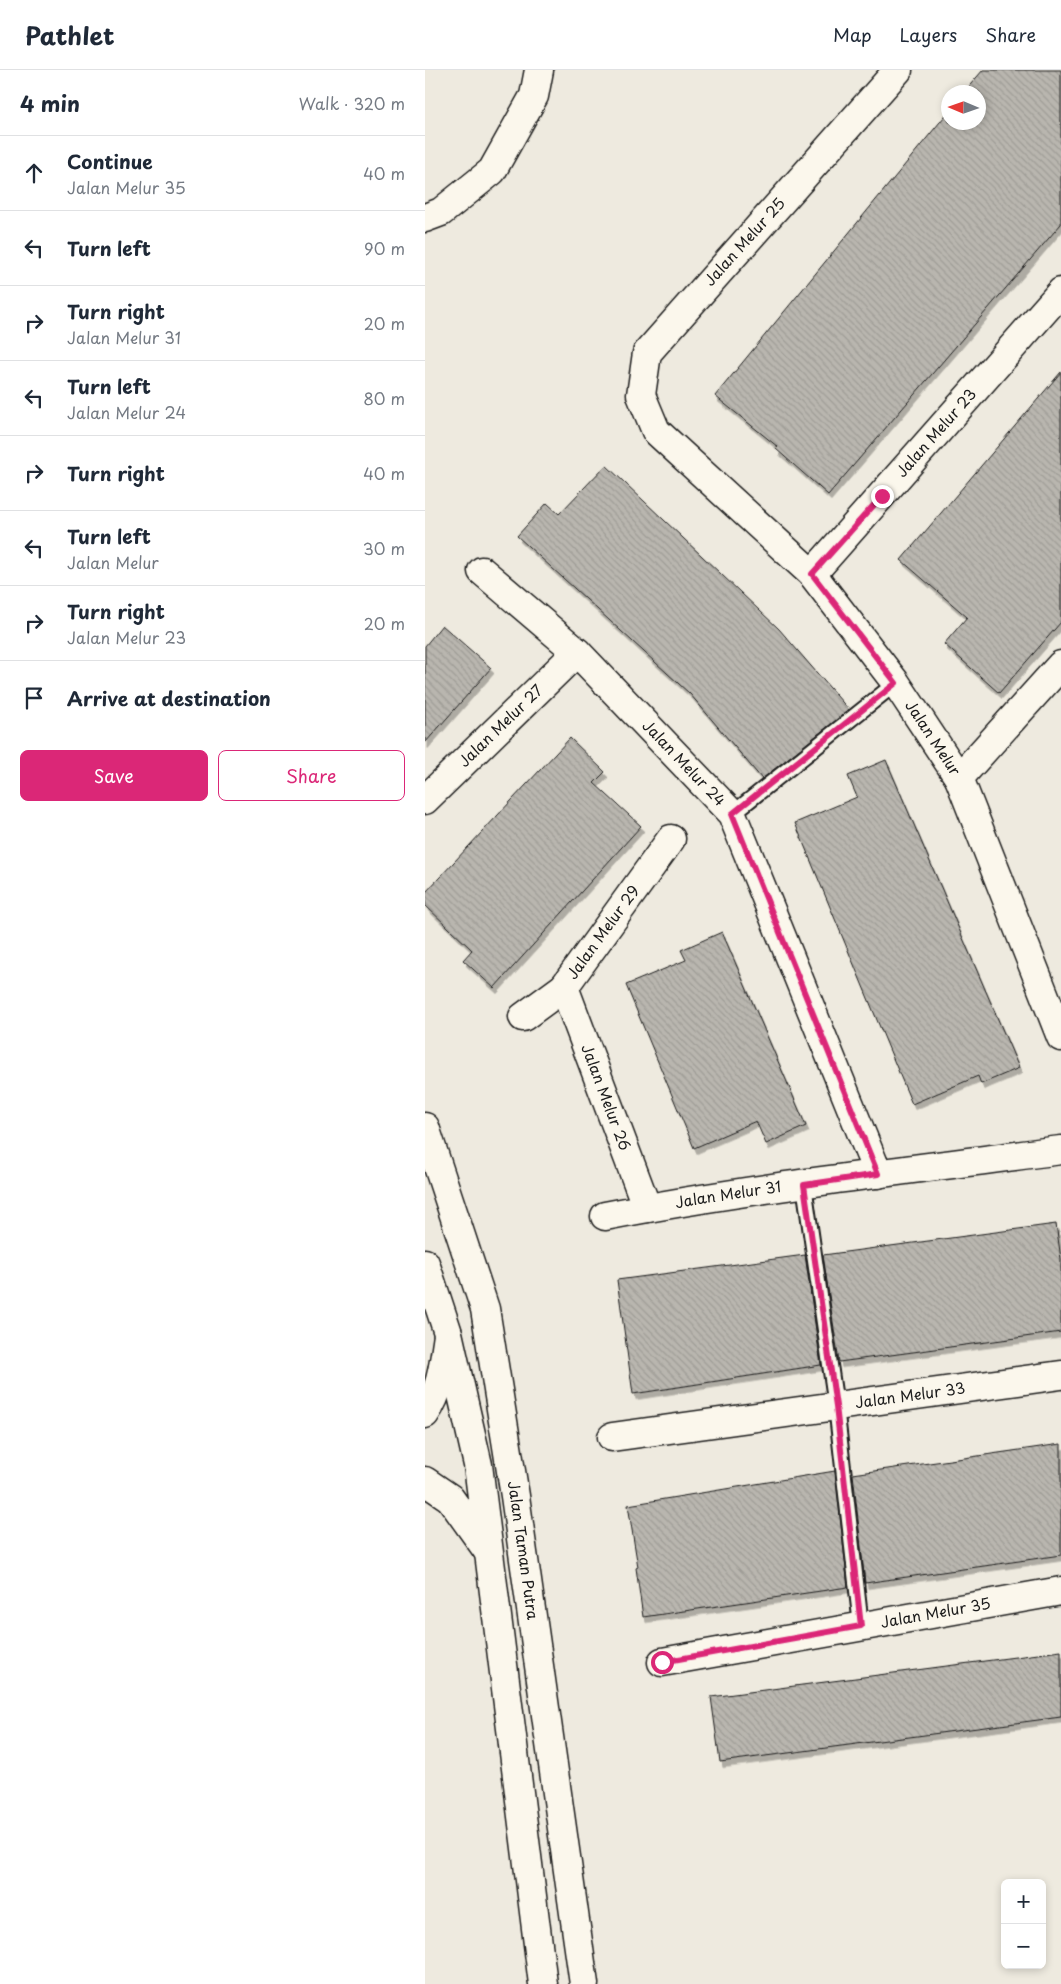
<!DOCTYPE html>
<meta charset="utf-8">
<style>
:root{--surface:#fff;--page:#f2f2f3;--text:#1f2937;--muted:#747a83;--line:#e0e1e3;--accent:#db2777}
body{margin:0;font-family:"Playpen Sans",sans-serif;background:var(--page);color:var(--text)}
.controls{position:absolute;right:15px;bottom:15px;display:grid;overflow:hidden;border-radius:8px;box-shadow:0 2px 8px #0003}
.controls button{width:45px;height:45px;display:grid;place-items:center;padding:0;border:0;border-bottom:1px solid var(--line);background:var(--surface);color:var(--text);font:25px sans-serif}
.compass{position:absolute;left:516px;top:15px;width:45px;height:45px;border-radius:50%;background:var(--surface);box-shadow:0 2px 8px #0003;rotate:272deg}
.stop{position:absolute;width:15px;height:15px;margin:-11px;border:4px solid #db2777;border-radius:50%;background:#fff}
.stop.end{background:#db2777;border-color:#fff;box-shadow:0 1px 5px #0008}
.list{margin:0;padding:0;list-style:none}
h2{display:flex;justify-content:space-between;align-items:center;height:65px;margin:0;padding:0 20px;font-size:21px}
h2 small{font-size:16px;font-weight:400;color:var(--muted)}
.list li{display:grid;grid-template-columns:32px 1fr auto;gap:15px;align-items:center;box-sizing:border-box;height:75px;padding:0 20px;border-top:1px solid var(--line)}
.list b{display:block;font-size:19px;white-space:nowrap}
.list p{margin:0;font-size:16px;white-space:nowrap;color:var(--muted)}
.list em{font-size:16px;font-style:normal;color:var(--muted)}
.actions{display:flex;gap:10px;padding:15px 20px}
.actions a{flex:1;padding:11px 0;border:1px solid var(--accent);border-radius:8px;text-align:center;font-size:18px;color:var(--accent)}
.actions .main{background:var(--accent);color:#fff}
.icon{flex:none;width:28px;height:28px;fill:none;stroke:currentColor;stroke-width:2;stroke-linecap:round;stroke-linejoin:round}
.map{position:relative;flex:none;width:636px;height:1914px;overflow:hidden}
header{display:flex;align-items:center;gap:30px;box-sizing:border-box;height:70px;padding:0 25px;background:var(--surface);border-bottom:1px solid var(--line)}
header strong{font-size:24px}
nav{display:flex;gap:28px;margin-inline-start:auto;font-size:18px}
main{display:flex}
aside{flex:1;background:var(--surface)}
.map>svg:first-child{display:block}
.building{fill:url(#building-back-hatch);stroke:#1c1c1c;filter:url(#shadow)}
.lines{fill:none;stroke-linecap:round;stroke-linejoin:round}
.service-casing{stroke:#1c1c1c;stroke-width:18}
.minor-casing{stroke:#1c1c1c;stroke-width:31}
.tertiary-casing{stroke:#1c1c1c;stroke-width:31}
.service{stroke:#fbf7ec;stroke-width:14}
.minor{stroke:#fbf7ec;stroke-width:28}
.tertiary{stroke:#fbf7ec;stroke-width:28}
.route{stroke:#db2777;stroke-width:6}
.labels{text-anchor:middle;stroke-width:4;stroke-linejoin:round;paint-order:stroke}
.street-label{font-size:15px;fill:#1c1c1c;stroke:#fbf7ec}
</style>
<header>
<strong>Pathlet</strong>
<nav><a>Map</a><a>Layers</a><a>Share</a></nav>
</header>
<main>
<aside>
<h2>4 min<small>Walk · 320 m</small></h2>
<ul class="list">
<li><svg class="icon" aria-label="ahead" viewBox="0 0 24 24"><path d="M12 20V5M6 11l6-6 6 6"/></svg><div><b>Continue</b><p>Jalan Melur 35</p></div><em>40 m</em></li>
<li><svg class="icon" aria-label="left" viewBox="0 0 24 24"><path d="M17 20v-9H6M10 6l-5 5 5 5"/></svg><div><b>Turn left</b></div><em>90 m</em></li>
<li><svg class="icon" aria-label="right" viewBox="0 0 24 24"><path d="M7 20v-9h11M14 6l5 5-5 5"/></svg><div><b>Turn right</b><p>Jalan Melur 31</p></div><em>20 m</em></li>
<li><svg class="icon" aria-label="left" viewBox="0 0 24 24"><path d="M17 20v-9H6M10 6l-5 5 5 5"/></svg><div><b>Turn left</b><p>Jalan Melur 24</p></div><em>80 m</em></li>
<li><svg class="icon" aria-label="right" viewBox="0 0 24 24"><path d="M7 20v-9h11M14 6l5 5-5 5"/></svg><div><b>Turn right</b></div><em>40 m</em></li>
<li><svg class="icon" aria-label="left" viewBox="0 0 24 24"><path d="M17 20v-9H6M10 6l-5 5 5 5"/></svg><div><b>Turn left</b><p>Jalan Melur</p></div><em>30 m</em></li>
<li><svg class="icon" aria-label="right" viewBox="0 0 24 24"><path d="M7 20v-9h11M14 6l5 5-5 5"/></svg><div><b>Turn right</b><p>Jalan Melur 23</p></div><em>20 m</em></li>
<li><svg class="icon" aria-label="arrive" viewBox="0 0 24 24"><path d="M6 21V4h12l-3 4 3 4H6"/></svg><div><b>Arrive at destination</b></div></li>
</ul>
<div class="actions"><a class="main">Save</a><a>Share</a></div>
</aside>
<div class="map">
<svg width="636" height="1914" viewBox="0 0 636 1914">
<defs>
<pattern id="building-back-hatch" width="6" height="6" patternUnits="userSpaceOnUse" patternTransform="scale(1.25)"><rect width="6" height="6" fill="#b9b6af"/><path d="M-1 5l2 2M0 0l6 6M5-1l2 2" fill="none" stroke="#9e9c96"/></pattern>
<filter id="shadow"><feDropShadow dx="3" dy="5.5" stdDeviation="0" flood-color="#0004"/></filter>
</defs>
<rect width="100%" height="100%" fill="#eeeadf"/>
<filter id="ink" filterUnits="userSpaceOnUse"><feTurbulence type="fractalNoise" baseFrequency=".02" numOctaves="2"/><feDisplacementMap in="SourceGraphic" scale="10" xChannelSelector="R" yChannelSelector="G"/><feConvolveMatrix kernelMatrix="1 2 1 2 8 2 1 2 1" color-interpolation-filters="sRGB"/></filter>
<g filter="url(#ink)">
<!-- building -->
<g class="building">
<path d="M558 0H636V154L403 425 351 379 353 377 290 326 524 41V52H554V22H539Z"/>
<path d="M636 302V552L574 623 519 574 542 547 476 490Z"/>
<path d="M181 395 354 559 424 640 337 709 265 624 92 466 122 433 134 444Z"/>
<path d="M17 555 66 598 0 673V576Z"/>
<path d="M145 668 180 702 169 713 216 756 69 918 38 890 47 880 0 835V823Z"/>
<path d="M461 690 594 998 556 1014 553 1006 487 1034 370 753 432 727 423 706Z"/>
<path d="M297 862 381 1056 341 1074 331 1051 269 1078 201 915 261 890 256 880Z"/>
<path d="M631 1154 636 1189V1262L414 1292 398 1185Z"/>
<path d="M380 1185 396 1295 208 1324 192 1210Z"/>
<path d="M636 1374V1485L440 1513 428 1404Z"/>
<path d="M410 1401 423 1517 218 1547 211 1498 213 1497 203 1435Z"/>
<path d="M636 1581V1647L295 1692 286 1627Z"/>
</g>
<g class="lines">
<!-- service casing -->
<g class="service-casing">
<g id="service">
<path d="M307 744 471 613"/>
<path d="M379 1115 411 1336 436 1556"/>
</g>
</g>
<!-- minor casing -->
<g class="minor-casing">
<g id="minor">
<path id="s1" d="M473 0 222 283 216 325 231 361 387 504 471 613 534 708 636 967"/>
<path id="s2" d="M57 501 152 582 307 744 453 1104"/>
<path id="s3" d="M387 504 636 222"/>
<path d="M534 708 636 595"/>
<path id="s4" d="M0 730 152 582"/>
<path id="s5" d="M139 917 222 1138"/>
<path id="s6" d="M98 947 139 917 246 769"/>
<path id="s7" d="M180 1146C330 1117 484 1100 636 1080"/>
<path d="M0 1344C16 1321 19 1292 23 1265"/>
<path id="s8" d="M187 1367 636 1305"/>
<path d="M0 1411 25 1428 62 1480"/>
<path id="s9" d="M237 1592 636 1521"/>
</g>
</g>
<!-- tertiary casing -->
<g class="tertiary-casing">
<g id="tertiary">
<path d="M0 148 16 142 67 101 109 26 114 0"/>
<path id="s10" d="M0 1057 60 1239 90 1426 159 1914"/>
<path d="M0 1193 23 1263 53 1395 118 1914"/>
</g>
</g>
<!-- service -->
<use href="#service" class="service"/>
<!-- minor -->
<use href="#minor" class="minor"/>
<!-- tertiary -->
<use href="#tertiary" class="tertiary"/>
</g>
</g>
<g class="lines" filter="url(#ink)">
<!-- route -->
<path class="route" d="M237 1592 436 1556 411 1336 379 1115 453 1104 307 744 471 613 387 504 457 426"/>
</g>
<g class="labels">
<!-- street labels -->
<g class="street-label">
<text transform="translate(320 172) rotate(-48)" y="5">Jalan Melur 25</text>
<text dy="5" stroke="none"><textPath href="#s3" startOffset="188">Jalan Melur 23</textPath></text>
<text dy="5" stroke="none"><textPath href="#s4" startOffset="106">Jalan Melur 27</textPath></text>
<text dy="5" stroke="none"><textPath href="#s1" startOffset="875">Jalan Melur</textPath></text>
<text dy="5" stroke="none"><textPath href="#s2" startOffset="279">Jalan Melur 24</textPath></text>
<text dy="5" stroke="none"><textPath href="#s6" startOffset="118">Jalan Melur 29</textPath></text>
<text dy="5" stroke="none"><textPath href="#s5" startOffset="118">Jalan Melur 26</textPath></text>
<text dy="5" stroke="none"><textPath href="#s7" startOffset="125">Jalan Melur 31</textPath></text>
<text dy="5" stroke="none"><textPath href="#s8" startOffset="301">Jalan Melur 33</textPath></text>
<text dy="5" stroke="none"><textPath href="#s10" startOffset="436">Jalan Taman Putra</textPath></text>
<text dy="5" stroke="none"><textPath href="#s9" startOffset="278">Jalan Melur 35</textPath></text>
</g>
</g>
</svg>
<div class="controls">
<button>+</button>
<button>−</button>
</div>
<svg class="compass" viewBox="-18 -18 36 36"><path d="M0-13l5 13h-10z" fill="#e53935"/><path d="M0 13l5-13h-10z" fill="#747a83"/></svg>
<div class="stop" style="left:237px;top:1592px"></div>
<div class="stop end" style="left:457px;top:426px"></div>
</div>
</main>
